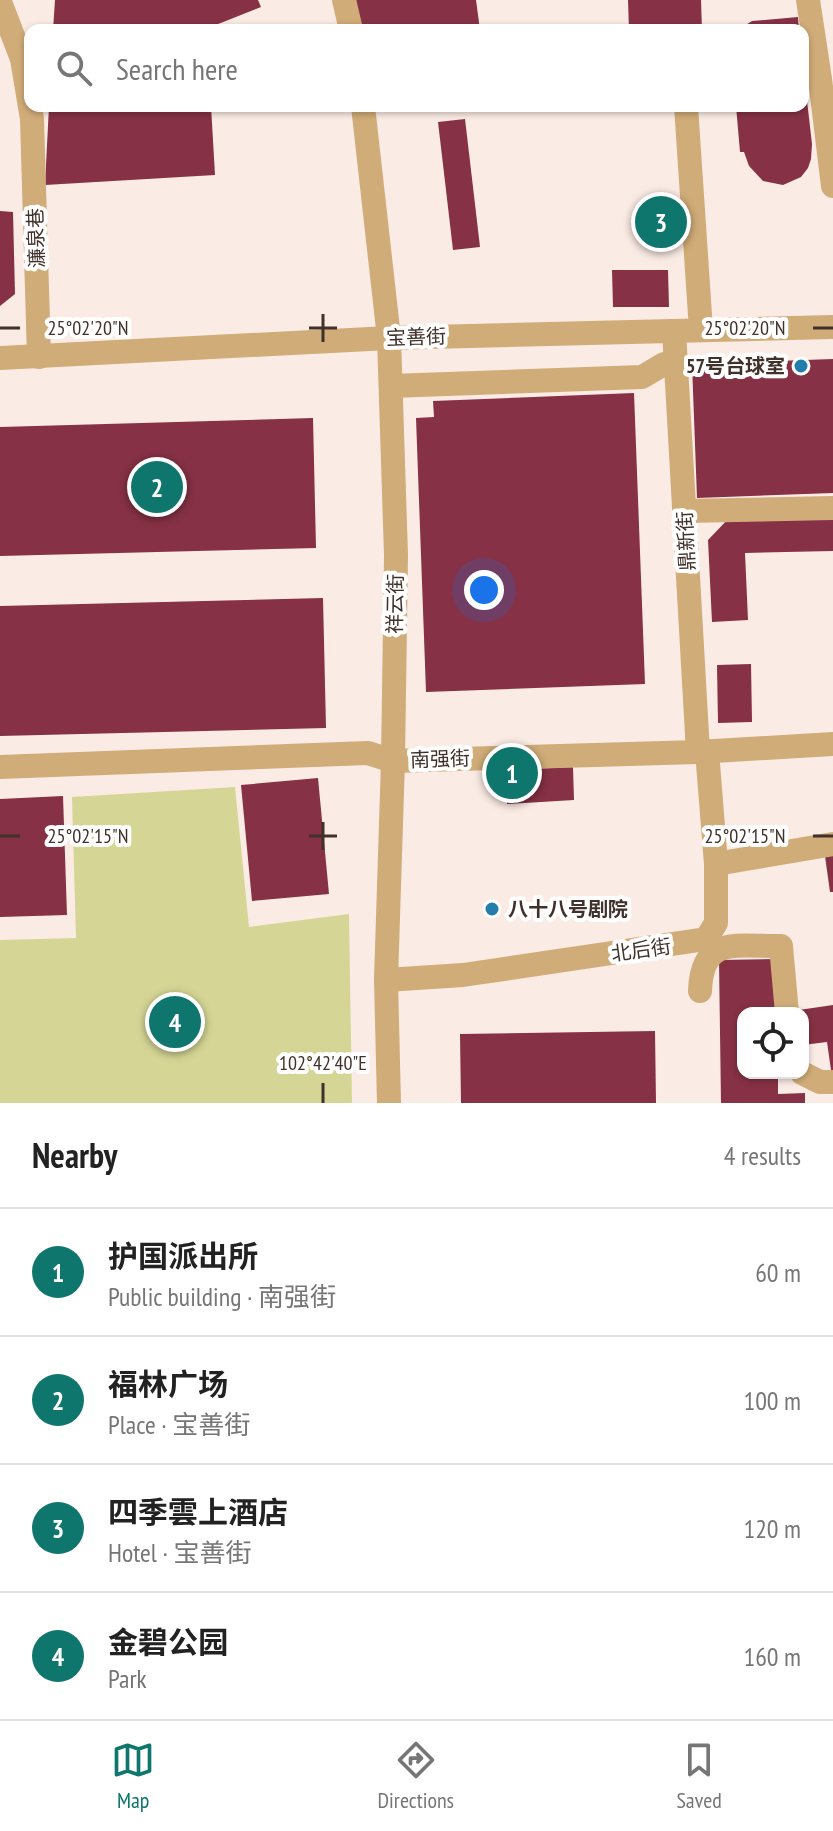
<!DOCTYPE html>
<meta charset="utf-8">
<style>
:root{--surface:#fff;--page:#f2f2f2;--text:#222;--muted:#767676;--line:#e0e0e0;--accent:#0f766e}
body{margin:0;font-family:"PT Sans Narrow","Noto Sans SC",sans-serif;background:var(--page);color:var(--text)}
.controls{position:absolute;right:24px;bottom:24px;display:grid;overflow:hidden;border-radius:16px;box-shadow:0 2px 6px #0004}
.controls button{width:72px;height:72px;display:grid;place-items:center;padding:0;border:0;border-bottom:2px solid var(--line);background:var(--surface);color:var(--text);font:40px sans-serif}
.you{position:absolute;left:484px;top:590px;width:28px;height:28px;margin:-20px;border:6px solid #fff;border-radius:50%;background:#1a73e8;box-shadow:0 0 0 12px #1a73e833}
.badge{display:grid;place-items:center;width:52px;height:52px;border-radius:50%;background:var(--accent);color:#fff;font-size:26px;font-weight:700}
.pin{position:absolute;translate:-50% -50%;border:4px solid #fff;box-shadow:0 2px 8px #0006}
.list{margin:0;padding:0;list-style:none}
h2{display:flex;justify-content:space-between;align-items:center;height:104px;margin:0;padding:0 32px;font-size:34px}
h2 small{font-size:26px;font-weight:400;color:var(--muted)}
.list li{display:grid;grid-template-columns:52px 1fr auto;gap:24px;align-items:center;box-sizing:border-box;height:128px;padding:0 32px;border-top:2px solid var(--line)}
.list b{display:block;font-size:30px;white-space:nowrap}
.list p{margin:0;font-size:26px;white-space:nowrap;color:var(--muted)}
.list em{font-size:26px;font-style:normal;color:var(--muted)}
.icon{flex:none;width:44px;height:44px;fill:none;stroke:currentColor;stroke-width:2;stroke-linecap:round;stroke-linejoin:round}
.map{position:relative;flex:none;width:833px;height:1103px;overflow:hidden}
.search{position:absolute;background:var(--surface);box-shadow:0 2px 6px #0004;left:24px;right:24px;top:24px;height:88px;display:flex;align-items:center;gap:20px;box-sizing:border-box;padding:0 28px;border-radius:16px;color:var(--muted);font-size:30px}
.sheet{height:616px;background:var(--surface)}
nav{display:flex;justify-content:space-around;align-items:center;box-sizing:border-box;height:112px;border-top:2px solid var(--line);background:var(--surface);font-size:22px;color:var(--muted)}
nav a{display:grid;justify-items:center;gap:4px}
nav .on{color:var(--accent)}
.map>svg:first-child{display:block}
.green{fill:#d5d695}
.building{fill:#863145}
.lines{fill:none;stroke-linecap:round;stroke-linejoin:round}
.minor{stroke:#d0ac78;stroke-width:24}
.ticks{fill:none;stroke:#40312b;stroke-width:3}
.poi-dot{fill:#247eac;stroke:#fff;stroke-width:3}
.labels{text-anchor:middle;stroke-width:8;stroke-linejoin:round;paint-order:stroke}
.street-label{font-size:20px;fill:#40312b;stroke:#fff}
.poi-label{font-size:20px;font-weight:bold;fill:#40312b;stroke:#fff;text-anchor:end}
.ticks-label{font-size:20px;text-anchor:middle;fill:#40312b;stroke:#fff;stroke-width:8;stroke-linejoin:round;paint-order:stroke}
</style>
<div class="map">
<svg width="833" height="1103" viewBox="0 0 833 1103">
<rect width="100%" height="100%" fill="#fbebe5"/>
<!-- green -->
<path class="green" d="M235 787 249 927 349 914 352 1103H0V940L76 938 72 797Z"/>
<!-- building -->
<g class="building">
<path d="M55 0H258L261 7 203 30H53Z"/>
<path d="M356 0H476L480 30H360Z"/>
<path d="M628 0H701L702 30H629Z"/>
<path d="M798 17 799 30H738L752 21Z"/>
<path d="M803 83H805L812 144 811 159 808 168 801 177 783 185 763 181 749 166 744 152H740L736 106H803Z"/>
<path d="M49 106H211L215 175 45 185Z"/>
<path d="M465 119 480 247 453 250 438 122Z"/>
<path d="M0 211 13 212 15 294 0 306Z"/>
<path d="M612 270H668L669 307H613Z"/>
<path d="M833 359V493L697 498 692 364Z"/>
<path d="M634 393 645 684 426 692 416 418 434 417 433 401Z"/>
<path d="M313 418 316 548 0 556V427Z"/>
<path d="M833 513V551L745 553 748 620 712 622 708 540 732 515Z"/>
<path d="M323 598 326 728 0 736V606Z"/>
<path d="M751 664 752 722 718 723 717 665Z"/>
<path d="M573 767 574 800 507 804 506 770Z"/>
<path d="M318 778 329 894 252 901 241 785Z"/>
<path d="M63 796 67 915 0 917V799Z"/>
<path d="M833 848V892H830L824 849Z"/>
<path d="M777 959V1013H743V1073H778V1094L805 1093V1103H721L719 960Z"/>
<path d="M833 1005V1070H831L827 1042 803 1045V1013L792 1011Z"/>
<path d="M655 1031 656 1103H461L460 1034Z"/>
</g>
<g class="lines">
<!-- minor -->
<g class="minor">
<path d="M344 0 351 30"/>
<path d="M808 0 820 79 833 186"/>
<path d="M0 2 22 59 32 119 39 357"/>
<path d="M363 106 389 338 396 555 393 761 386 980 389 1103"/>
<path d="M686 106 701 330"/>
<path d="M674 331 698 752"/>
<path d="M0 358 389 338 833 327"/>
<path d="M391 386 642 377 664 364H675"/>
<path d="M684 511 833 508"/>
<path d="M0 767 368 753 393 761 698 752 833 744"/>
<path d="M716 864 833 844"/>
<path d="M386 980 463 975 706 939 716 923V864L707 751"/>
<path d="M700 991C702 934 738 947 781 946L787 1013"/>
<path d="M802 1073 820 1082H833"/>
</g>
</g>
<!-- ticks -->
<path class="ticks" d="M323 314V342M0 328H20M309 328H337M813 328H833M323 822V850M0 836H20M309 836H337M813 836H833M323 1083V1103"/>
<!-- markers -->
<g class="poi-dot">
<circle cx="801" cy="366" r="8"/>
<circle cx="492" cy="909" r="8"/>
</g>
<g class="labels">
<!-- street labels -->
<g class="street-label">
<text transform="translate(36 238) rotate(-92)" y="7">濂泉巷</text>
<text transform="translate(416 337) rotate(-2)" y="7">宝善街</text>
<text transform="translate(686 541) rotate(-93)" y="7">鼎新街</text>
<text transform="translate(395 604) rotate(-89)" y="7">祥云街</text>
<text transform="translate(440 759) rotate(-2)" y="7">南强街</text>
<text transform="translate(641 950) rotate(-8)" y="7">北后街</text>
</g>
<!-- poi labels -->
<g class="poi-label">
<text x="785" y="373">57号台球室</text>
<text x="508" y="916" text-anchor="start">八十八号剧院</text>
</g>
</g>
<g class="ticks-label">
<text x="88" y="335">25°02'20"N</text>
<text x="745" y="335">25°02'20"N</text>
<text x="88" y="843">25°02'15"N</text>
<text x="745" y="843">25°02'15"N</text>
<text x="323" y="1070">102°42'40"E</text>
</g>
</svg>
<div class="controls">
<button><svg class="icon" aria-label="locate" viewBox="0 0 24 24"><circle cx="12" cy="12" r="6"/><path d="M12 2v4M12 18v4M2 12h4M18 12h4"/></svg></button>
</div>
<div class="you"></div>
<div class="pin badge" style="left:512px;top:773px">1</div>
<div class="pin badge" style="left:157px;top:487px">2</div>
<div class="pin badge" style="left:661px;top:222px">3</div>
<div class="pin badge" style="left:175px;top:1022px">4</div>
<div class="search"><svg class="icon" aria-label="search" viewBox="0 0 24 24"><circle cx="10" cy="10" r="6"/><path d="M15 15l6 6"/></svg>Search here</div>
</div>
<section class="sheet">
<h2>Nearby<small>4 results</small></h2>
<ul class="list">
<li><span class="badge">1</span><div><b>护国派出所</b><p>Public building · 南强街</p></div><em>60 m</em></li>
<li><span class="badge">2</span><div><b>福林广场</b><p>Place · 宝善街</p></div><em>100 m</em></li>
<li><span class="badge">3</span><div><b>四季雲上酒店</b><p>Hotel · 宝善街</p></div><em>120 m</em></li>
<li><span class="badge">4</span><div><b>金碧公园</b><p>Park</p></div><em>160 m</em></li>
</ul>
</section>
<nav>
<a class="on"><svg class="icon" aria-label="map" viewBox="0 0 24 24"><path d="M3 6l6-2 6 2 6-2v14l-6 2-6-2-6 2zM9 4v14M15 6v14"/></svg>Map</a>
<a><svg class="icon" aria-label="directions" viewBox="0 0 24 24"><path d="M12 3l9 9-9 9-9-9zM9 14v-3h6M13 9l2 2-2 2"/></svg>Directions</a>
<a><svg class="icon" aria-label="saved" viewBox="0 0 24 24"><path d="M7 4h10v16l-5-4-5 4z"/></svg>Saved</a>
</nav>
